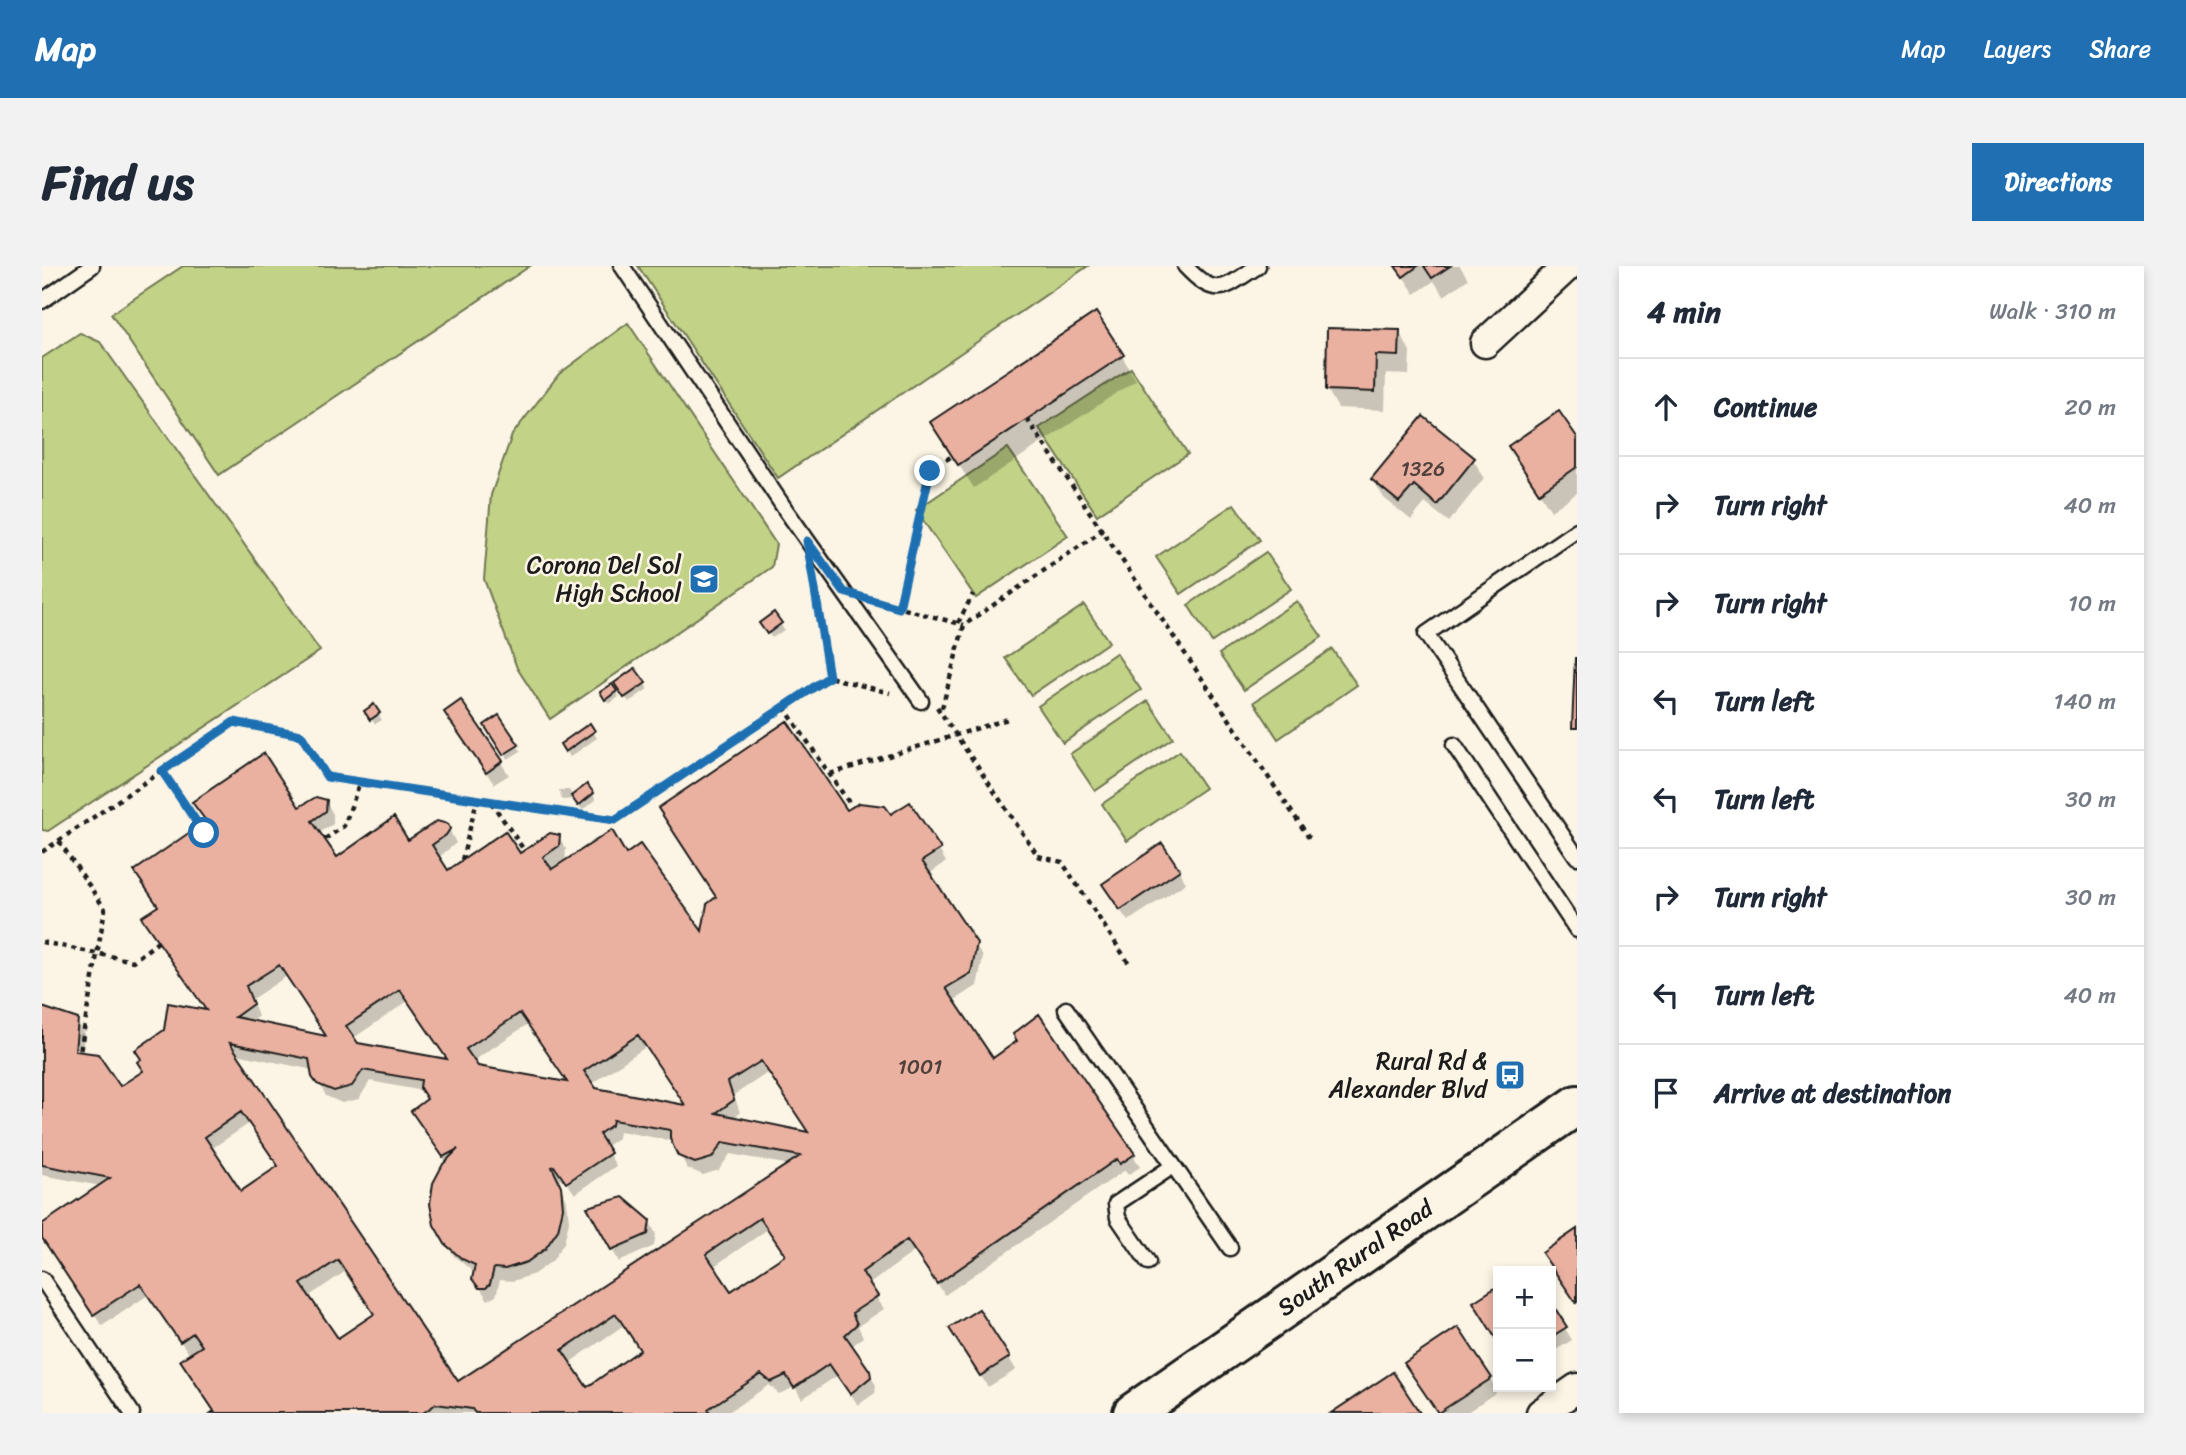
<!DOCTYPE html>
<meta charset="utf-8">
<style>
:root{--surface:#fff;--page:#f2f2f3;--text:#1f2937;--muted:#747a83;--line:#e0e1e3;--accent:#1f6fb2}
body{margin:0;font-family:Sriracha,sans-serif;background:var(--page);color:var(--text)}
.controls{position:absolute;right:21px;bottom:21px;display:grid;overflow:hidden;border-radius:0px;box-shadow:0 4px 10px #0003}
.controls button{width:63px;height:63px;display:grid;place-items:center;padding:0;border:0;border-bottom:2px solid var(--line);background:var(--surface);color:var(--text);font:35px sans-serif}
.stop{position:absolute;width:21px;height:21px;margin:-16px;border:5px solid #1f6fb2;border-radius:50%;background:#fff}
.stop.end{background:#1f6fb2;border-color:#fff;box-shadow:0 2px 7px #0008}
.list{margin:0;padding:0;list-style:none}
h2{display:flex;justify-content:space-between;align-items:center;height:91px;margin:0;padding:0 28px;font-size:30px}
h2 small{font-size:23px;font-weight:400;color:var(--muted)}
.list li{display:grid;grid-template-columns:46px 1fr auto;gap:21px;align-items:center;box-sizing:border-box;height:98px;padding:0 28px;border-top:2px solid var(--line)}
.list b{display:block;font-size:26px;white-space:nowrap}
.list em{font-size:23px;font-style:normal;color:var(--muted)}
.icon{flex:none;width:38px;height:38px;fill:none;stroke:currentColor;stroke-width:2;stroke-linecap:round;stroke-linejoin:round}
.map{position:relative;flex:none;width:1535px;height:1147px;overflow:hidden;border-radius:0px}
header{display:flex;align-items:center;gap:42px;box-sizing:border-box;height:98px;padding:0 35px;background:var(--accent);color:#fff}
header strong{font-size:33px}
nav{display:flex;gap:38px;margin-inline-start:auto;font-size:24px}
.intro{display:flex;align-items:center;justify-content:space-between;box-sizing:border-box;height:168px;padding:0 42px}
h1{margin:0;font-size:49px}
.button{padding:18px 32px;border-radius:0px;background:var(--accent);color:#fff;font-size:24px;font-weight:700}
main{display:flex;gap:42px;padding:0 42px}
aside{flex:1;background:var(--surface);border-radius:0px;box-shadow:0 4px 10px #0003}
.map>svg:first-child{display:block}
.green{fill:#c2d287;stroke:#6f7752;stroke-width:2}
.shadow{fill:#0003;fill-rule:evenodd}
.building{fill:#eab1a1;stroke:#1c1c1c;stroke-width:2;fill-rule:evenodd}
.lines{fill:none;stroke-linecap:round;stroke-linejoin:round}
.service-casing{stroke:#1c1c1c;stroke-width:19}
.minor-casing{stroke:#1c1c1c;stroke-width:33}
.secondary-casing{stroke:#1c1c1c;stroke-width:44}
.path{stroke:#1c1c1c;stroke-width:4.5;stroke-dasharray:5 5;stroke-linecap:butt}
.service{stroke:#fcf5e5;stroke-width:14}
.minor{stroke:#fcf5e5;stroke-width:28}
.secondary{stroke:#fcf5e5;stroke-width:38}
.route{stroke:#1f6fb2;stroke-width:9}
.labels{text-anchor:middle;stroke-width:5;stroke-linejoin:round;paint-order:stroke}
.number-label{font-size:21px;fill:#50413d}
.poi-label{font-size:24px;fill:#1c1c1c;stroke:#fcf5e5;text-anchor:end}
.street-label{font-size:24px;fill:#1c1c1c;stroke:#fcf5e5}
</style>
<header>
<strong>Map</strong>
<nav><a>Map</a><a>Layers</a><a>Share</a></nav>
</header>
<div class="intro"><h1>Find us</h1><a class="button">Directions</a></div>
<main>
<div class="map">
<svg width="1535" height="1147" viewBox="0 0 1535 1147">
<rect width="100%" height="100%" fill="#fcf5e5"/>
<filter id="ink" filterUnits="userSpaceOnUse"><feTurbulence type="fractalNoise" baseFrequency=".0143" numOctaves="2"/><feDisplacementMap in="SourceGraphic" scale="14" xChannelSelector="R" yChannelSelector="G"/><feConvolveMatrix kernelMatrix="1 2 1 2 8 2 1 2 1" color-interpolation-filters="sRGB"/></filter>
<g filter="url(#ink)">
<!-- green -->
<g class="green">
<path d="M141 0H488L177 209 69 48Z"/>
<path d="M596 0H1046L736 212Z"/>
<path d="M586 57 734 278 730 301 508 453 475 402 442 313 449 229 470 169 517 108Z"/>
<path d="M38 67 58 76 278 385 6 565 0 564V92Z"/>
<path d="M1089 102 1146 188 1055 249 997 162Z"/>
<path d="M966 182 1026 270 934 332 874 244Z"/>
<path d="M1192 238 1218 274 1139 328 1114 291Z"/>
<path d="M1224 286 1249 323 1170 376 1146 339Z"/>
<path d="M1255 335 1280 371 1202 424 1177 388Z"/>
<path d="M1042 339 1067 376 989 429 963 392Z"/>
<path d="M1290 383 1315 419 1236 473 1212 436Z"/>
<path d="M1074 387 1099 424 1021 477 996 440Z"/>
<path d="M1106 435 1131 472 1053 525 1028 488Z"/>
<path d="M1138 485 1163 522 1085 575 1060 538Z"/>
</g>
<!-- shadow -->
<g class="shadow">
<path d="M1354 0H1418L1426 13 1402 30 1392 15 1373 28Z"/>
<path d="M1357 66 1368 85 1367 109 1344 108 1343 144 1296 142 1285 123Z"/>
<path d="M1080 90 1094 114 932 222 905 181Z"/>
<path d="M1535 174V227L1509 245 1468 181Z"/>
<path d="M1431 193 1442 212 1407 256 1383 237 1369 254 1342 232 1331 214Z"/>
<path d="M732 348 742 364 730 372 723 363Z"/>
<path d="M593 404 606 423 587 436 577 423Z"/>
<path d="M574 426 577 431 567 438 560 427Z"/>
<path d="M419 436 467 509 452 518 411 458Z"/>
<path d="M331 441 340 454 333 458 324 445Z"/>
<path d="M457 451 479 485 466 493 444 460Z"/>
<path d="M547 460 555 472 528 491 520 478Z"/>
<path d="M517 524H527L531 531 551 528 554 534 540 544 533 533 520 534Z"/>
<path d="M284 536 291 548V558L277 567 294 593 366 577 405 559 414 577 396 592 406 607 478 589 517 571 524 583 523 597 584 590 661 670 804 546 849 551 897 584 904 596 887 608 941 691 935 720 911 735 950 794 1091 889 1098 901 1086 909 1083 904 903 1029 873 985 826 1019 842 1043 816 1060 821 1071 809 1081 834 1119 833 1127 816 1139 796 1109 760 1133 753 1121 737 1128 727 1119 685 1147H172L148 1089 106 1029 60 1060 0 971V960L59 920 0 909V743L35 755 42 767 40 788 77 822 102 806 166 747 101 652 117 641 156 574 171 564 152 537 257 544ZM245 710 286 772 209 756 216 751 210 733ZM366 735 407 796 315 779 310 773ZM486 758 527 818 435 802 431 795ZM605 780 645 841 553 824 549 818ZM194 788 271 804 284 830 300 837 317 833 328 815 381 825 387 834 378 857 405 897 394 959 412 990 433 1007 432 1013 446 1034 454 1030 458 1014 471 1015 492 1008 510 995 522 977 527 955 525 935 516 914 521 911 533 928 574 900 563 881 576 872 577 865 631 875 645 902 661 909 677 904 688 888 748 899 415 1118ZM727 806 768 868 691 852 698 847 692 829ZM208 857 237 901 199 927 169 883ZM726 963 744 990 689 1028 671 1001ZM304 1005 334 1049 295 1075 266 1031ZM582 1059 600 1085 544 1123 527 1097Z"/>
<path d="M1137 605 1144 617 1086 655 1069 631Z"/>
<path d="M1459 808H1476L1481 819 1466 825Z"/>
<path d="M548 942 607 955 614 968 612 980 577 996Z"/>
<path d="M1509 1039 1530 1074 1509 1087Z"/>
<path d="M1415 1063 1456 1125 1424 1147H1397L1371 1109Z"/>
<path d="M916 1075 967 1092 974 1104 946 1121Z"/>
</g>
<!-- building -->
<g class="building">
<path d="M1353 0H1376L1361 11Z"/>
<path d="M1382 0H1408L1390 12Z"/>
<path d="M1054 46 1082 89 916 199 888 156Z"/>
<path d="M1285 62 1358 64 1357 90 1334 89 1333 126 1284 124Z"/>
<path d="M1517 145 1535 171V201L1497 227 1466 180Z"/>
<path d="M1381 150 1433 192 1395 239 1372 219 1357 236 1329 213Z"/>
<path d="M732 346 740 357 725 368 717 357Z"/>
<path d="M1533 392H1535V462H1530Z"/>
<path d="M593 402 604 417 582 432 572 417Z"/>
<path d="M570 418 575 425 563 434 558 426Z"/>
<path d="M419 434 461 495 444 507 402 446Z"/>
<path d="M332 438 338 447 328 454 322 445Z"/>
<path d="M457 449 477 479 461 489 442 459Z"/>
<path d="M745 455 805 544 817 537 843 540 849 548 868 536 899 583 880 595 935 677 929 707 904 722 951 792 975 775 971 768 997 748 1093 888 1078 898 1075 893 895 1018 865 974 820 1006 836 1030 810 1047 815 1058 803 1069 828 1105 829 1111 808 1128 787 1098 752 1122 744 1109 729 1116 719 1108 666 1143 668 1147H433L430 1143 394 1138 381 1147H169L172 1145 138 1094 160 1080 151 1067 138 1076 98 1018 51 1049 0 972V958L68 912 0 899V741L36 753 33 785 56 788 78 820 101 805 95 796 99 793 93 784 122 764 126 737 164 744 99 651 116 640 92 605 151 564 157 571 170 563 150 536 222 487 257 541 274 531 285 534 284 545 270 555 295 591 352 551 366 574 395 555 406 558 408 563 404 569 390 579 406 604 463 565 478 587 508 567 518 569 517 580 501 591 510 603 570 564 584 588 598 578 660 665 665 638 674 631 616 542ZM237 699 284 770 193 751 211 738 204 720ZM358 724 405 793 316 777 304 760ZM478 747 525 816 436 800 424 783ZM596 769 643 839 554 822 542 805ZM188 777 267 793 270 811 275 818 292 825 310 820 321 804 379 814 378 822 385 833 369 845 401 891 416 883 401 898 391 917 388 938 392 959 403 978 420 993 433 999 430 1013 437 1022H444L448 1018 452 1002 463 1003 485 996 503 983 516 964 521 942 519 920 510 901 512 900 524 917 569 887 557 868 570 859 571 854 628 864V873L636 890 653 897 670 892 681 876 758 890 416 1115ZM719 795 766 866 674 847 692 834 686 816ZM199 846 236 900 199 925 163 871ZM718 952 743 989 689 1025 664 988ZM296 994 332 1048 296 1072 259 1018ZM574 1048 598 1084 545 1121 520 1084Z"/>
<path d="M548 457 553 465 523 486 518 478Z"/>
<path d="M545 518 552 527 536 540 529 530Z"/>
<path d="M1120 577 1138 604 1078 644 1060 618Z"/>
<path d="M1473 800 1479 813 1462 820 1456 807Z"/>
<path d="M581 931 608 954 606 968 569 984 545 941Z"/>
<path d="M1535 963V1036L1534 1037 1500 987Z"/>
<path d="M1456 1020V1076L1431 1036Z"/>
<path d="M1509 1036 1525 1061 1509 1071Z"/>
<path d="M937 1043 968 1091 938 1110 907 1062Z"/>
<path d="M1416 1061 1450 1112 1396 1147 1362 1097Z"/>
<path d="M1351 1106 1378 1147H1289Z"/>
</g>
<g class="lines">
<!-- service casing -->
<g class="service-casing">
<g id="service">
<path d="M580 0 743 243 879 435"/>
<path d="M1143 0C1175 34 1182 22 1216 0"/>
<path d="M0 35 50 0"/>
<path d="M1535 264 1384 368 1535 591"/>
<path d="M1412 479 1535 664"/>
<path d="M1024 743 1188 982"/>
<path d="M1106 996 1076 952 1074 938 1131 900"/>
<path d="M0 1013 90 1147"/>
</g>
</g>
<!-- minor casing -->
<g class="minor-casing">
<g id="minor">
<path d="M1443 77 1526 0"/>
<path d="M1499 1147 1535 1122"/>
</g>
</g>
<!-- secondary casing -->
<g class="secondary-casing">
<path id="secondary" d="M1091 1147 1535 839"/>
</g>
<!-- path -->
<g class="path">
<path d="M985 153 1270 576"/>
<path d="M773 322 787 411"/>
<path d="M833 335 922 359"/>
<path d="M857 342 888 205 910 190"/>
<path d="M916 357 931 328"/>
<path d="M742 441 810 541"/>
<path d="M895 441 996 590 1020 596 1088 699"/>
<path d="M900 442 922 359 1060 265"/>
<path d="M120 505 162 567"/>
<path d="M788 508 969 452"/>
<path d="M449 536 482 584"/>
<path d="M283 573 302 560 318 516"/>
<path d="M17 575 63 643 38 786"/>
<path d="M0 586 192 456 259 469 285 511 574 554 787 411 848 427"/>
<path d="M420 594 435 534"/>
<path d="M0 676 91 695 116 676"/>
</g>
<!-- service -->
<use href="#service" class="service"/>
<!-- minor -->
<use href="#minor" class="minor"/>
<!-- secondary -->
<use href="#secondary" class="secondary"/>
</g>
</g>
<g class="lines" filter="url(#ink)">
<!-- route -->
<path class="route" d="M162 567 120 505 192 456 259 469 285 511 573 554 787 411 765 275 802 326 857 342 888 205"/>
</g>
<!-- icons -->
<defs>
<g id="school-square" transform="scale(1.575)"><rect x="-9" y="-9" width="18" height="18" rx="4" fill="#1f6fb2" stroke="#fcf5e5"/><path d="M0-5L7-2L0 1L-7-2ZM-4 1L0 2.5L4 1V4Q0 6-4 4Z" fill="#fff"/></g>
<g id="bus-square" transform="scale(1.575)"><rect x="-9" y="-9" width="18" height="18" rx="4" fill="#1f6fb2" stroke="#fcf5e5"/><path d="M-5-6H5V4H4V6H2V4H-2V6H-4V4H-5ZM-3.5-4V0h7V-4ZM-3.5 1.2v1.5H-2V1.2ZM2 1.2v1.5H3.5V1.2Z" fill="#fff"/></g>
</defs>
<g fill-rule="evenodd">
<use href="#school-square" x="662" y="313"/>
<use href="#bus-square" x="1468" y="809"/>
</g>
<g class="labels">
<!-- number labels -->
<g class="number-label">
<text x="1381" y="210">1326</text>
<text x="878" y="808">1001</text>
</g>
<!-- poi labels -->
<g class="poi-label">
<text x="639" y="307">Corona Del Sol<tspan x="639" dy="28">High School</tspan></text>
<text x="1445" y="803">Rural Rd &amp;<tspan x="1445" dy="28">Alexander Blvd</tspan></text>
</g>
<!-- street labels -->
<g class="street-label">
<text transform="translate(1313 992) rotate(-35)" y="8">South Rural Road</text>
</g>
</g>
</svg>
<div class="controls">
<button>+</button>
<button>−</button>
</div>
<div class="stop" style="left:162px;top:567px"></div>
<div class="stop end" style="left:888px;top:205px"></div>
</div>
<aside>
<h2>4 min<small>Walk · 310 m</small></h2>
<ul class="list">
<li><svg class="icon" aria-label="ahead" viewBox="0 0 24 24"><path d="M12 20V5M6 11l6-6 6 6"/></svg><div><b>Continue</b></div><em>20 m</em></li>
<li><svg class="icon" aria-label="right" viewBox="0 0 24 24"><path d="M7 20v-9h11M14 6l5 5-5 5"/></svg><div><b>Turn right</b></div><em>40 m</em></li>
<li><svg class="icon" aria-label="right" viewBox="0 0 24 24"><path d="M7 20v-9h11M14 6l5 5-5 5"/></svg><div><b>Turn right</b></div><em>10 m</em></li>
<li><svg class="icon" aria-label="left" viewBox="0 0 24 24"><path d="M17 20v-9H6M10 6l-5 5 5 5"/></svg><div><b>Turn left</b></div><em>140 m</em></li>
<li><svg class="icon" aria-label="left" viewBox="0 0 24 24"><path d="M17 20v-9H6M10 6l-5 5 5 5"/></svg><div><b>Turn left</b></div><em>30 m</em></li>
<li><svg class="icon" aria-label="right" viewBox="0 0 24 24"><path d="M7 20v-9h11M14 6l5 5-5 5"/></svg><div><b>Turn right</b></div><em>30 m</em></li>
<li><svg class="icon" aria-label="left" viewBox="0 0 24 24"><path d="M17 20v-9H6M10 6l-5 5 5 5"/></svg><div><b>Turn left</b></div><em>40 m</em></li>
<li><svg class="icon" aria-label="arrive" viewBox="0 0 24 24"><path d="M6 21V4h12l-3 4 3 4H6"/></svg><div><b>Arrive at destination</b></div></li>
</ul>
</aside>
</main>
